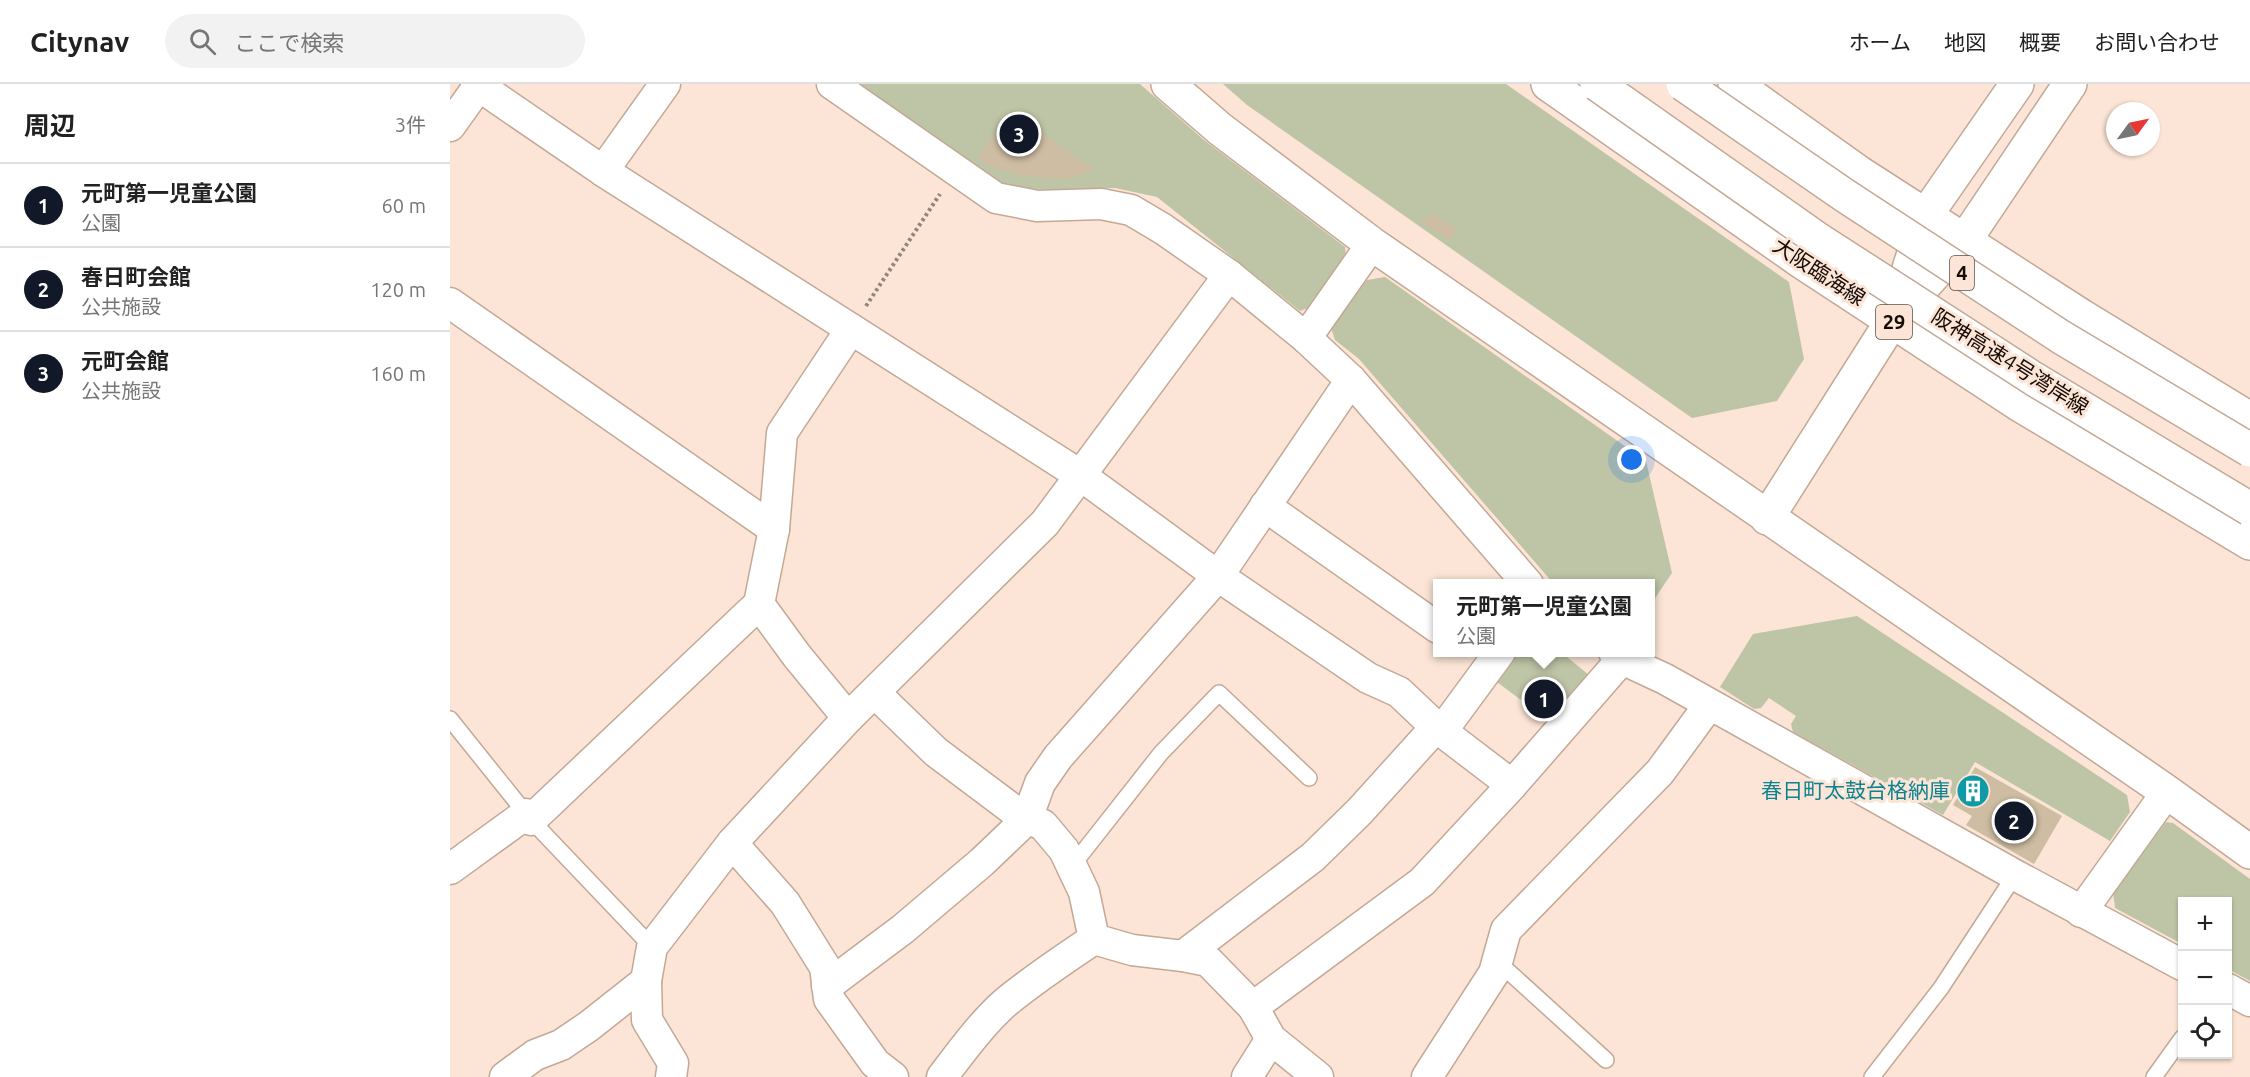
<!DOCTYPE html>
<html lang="ja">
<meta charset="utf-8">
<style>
:root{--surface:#fff;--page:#f2f2f2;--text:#222;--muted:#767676;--line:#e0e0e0;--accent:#111827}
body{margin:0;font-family:Ubuntu,"Noto Sans JP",sans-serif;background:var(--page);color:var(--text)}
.controls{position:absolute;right:18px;bottom:18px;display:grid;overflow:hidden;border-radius:0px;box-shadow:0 2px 4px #0004}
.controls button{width:54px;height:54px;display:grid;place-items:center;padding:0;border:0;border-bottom:2px solid var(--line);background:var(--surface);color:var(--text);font:30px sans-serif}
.compass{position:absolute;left:1656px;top:18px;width:54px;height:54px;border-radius:50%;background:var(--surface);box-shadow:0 2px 4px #0004;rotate:57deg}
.you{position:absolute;left:1182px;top:376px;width:21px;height:21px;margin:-15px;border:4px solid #fff;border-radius:50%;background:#1a73e8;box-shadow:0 0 0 9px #1a73e833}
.badge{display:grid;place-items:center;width:39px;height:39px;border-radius:50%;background:var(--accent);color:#fff;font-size:20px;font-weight:700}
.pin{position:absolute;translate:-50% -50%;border:3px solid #fff;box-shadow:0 2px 6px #0006}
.popup{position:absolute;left:983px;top:495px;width:222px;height:78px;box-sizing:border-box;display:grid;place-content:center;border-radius:0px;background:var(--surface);filter:drop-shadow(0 2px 4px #0005);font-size:20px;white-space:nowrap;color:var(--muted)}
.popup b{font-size:22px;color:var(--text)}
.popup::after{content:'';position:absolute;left:50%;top:100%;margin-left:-12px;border:12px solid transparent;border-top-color:var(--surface)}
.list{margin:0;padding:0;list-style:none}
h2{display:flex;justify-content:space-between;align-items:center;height:78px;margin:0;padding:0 24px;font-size:26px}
h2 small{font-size:20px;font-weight:400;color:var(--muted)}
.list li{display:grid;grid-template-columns:39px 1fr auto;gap:18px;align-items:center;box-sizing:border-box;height:84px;padding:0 24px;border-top:2px solid var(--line)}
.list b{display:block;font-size:22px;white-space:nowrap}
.list p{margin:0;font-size:20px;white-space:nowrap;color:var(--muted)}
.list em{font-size:20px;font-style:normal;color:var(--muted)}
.icon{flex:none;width:33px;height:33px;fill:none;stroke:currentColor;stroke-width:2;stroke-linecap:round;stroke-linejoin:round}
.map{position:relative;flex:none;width:1800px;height:993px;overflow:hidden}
header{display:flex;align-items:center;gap:36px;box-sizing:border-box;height:84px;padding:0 30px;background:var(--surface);border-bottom:2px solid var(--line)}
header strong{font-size:28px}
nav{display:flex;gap:33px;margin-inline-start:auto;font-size:21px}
.search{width:420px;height:54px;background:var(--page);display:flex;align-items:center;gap:15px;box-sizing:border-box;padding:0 21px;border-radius:33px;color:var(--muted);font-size:22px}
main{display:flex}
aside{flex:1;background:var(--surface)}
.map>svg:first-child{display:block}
.green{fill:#bec4a6}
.building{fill:#cebda2}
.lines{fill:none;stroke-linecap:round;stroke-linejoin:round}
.lane-casing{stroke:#c3a896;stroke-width:18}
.street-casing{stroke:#c3a896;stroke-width:33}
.secondary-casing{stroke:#c3a896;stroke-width:36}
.primary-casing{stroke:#c3a896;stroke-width:36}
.path{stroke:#948479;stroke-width:4;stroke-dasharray:3 3;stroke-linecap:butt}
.lane{stroke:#fff;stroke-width:15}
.street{stroke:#fff;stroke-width:30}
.secondary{stroke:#fff;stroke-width:33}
.primary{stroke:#fff;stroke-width:33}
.highway-bridge-casing{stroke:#c3a896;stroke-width:36;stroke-linecap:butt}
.highway-bridge{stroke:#fff;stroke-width:33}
.labels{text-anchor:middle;stroke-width:6;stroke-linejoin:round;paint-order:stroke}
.shield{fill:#fce5d6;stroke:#5a4d44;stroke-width:1.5}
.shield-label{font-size:20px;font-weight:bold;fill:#150c06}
.street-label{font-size:21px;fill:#150c06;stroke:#fce5d6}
.culture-label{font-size:21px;fill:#0d838f;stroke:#fce5d6;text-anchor:end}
</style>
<header>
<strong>Citynav</strong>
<div class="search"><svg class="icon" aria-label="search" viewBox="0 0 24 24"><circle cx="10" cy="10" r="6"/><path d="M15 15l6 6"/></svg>ここで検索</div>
<nav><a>ホーム</a><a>地図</a><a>概要</a><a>お問い合わせ</a></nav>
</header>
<main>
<aside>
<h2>周辺<small>3件</small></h2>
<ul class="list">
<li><span class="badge">1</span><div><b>元町第一児童公園</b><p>公園</p></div><em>60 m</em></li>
<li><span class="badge">2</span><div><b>春日町会館</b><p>公共施設</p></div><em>120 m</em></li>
<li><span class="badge">3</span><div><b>元町会館</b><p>公共施設</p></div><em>160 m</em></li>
</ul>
</aside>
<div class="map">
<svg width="1800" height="993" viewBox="0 0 1800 993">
<rect width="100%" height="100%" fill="#fce5d6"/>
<!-- green -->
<g class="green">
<path d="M406 0H690L754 56 895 163 896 174 858 224 850 227 707 113 665 104 570 106 547 99Z"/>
<path d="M773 0H1056L1339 198 1354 275 1327 317 1242 334 797 21Z"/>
<path d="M935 193 1196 377 1222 489 1201 520 1200 500 1103 499 909 275 885 256 881 244 917 196Z"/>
<path d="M1407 532 1677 711 1680 728 1660 757 1525 678 1493 731 1343 648 1341 640 1346 632 1319 614 1311 624 1304 625 1270 603 1303 550Z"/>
<path d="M1058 568 1112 569 1139 591 1099 637 1039 592Z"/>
<path d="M1716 738 1723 739 1800 795V897L1778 885V818H1732V860L1665 824 1663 808Z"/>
</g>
<!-- building -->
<g class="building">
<path d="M561 27 644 86 620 94H596L564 90 541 83 528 74Z"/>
<path d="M981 129 1007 146 1000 156 974 139Z"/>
<path d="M1525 683 1612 732 1584 780 1516 741 1522 732 1503 721Z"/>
</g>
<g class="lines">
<!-- lane casing -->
<g class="lane-casing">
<g id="lane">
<path d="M0 635 81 736 202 863"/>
<path d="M622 782 711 669 769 609 859 694"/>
<path d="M1047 877 1156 976"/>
<path d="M1422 993 1491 904 1565 791"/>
<path d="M1704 993 1732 954"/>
</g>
</g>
<!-- street casing -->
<g class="street-casing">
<g id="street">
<path d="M26 0 153 87 401 245 332 349 324 445 309 520 81 736"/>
<path d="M382 0 546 114 587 122 651 120 681 126 713 145 779 191 856 254 901 296 1078 500"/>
<path d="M0 42 30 0"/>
<path d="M153 87 215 0"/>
<path d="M0 219 324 445"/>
<path d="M401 245 630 391 768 492 918 594 949 608 986 643 1062 701"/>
<path d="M856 254 922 160"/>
<path d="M815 422 988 544"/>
<path d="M309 520 347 572 398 634"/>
<path d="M1164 568 1172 575 1215 595 1565 791 1732 881"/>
<path d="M425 609 486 668 570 731 593 741 614 766 634 808 644 855 682 866 733 872 758 877 803 923 821 955 868 993"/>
<path d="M992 647 1050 568"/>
<path d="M282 759 335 819 375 883 379 915 425 979 443 993"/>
<path d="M0 785 76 730"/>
<path d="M1631 828 1717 708"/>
<path d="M733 872 863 773 910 727 986 643"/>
<path d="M377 902 453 845 532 778 577 735 590 699 608 673 768 492 901 296"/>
<path d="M1778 905 1800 917"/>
<path d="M803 923 972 798 1062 701 1172 575"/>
<path d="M55 993 85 971 111 961 139 942 196 897"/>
<path d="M221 993 223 979 197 936 196 897 202 863 282 759 398 634 595 439 779 191"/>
<path d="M492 993C511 968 532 939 556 918 584 895 614 875 644 855"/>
<path d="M797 993 821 955"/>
<path d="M977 993 1044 889 1056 846 1210 688 1259 621"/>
</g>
</g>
<!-- secondary casing -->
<g class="secondary-casing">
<g id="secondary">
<path d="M718 0 770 45 922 160 1717 708 1800 768"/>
<path d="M1446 226 1476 131 1567 0"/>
<path d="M1317 434 1442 237 1515 156 1620 0"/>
</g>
</g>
<!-- primary casing -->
<g class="primary-casing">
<g id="primary">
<path d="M1098 0 1352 178 1567 319 1800 459"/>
<path d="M1285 0 1408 88 1630 231 1800 335"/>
</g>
</g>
<!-- path -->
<path class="path" d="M416 222 490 110"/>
<!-- lane -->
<use href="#lane" class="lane"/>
<!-- street -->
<use href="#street" class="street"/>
<!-- secondary -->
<use href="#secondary" class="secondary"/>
<!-- primary -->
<use href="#primary" class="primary"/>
<!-- highway-bridge casing -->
<g class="highway-bridge-casing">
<g id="highway-bridge">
<path d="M1147 0 1366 154 1584 295 1800 425"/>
<path d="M1233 0 1394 111 1611 253 1800 366"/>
</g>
</g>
<!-- highway-bridge -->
<use href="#highway-bridge" class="highway-bridge"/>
</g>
<!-- icons -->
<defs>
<g id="building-disc" transform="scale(1.725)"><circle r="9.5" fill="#0f9aa8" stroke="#fce5d6"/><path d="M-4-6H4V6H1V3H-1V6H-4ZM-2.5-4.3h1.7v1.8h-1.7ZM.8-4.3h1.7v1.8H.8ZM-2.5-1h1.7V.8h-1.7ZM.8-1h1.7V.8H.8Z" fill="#fff"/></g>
</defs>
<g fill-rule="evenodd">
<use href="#building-disc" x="1523" y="707"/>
</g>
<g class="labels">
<!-- shield labels -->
<g class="shield">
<rect x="1500" y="172" width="24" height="34" rx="4.5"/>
<rect x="1426" y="221" width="36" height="34" rx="4.5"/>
</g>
<g class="shield-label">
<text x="1512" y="196">4</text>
<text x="1444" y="245">29</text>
</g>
<!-- street labels -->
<g class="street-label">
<text transform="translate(1369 188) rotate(33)" y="7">大阪臨海線</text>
<text transform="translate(1560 278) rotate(32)" y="7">阪神高速4号湾岸線</text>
</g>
<!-- culture labels -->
<g class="culture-label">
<text x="1500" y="714">春日町太鼓台格納庫</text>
</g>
</g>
</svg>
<div class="controls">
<button>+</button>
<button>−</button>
<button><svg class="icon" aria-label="locate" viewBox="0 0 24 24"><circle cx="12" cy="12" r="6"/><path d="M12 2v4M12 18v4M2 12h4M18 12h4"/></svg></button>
</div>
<svg class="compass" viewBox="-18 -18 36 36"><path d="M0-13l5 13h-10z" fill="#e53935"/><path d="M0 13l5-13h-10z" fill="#767676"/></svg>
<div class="you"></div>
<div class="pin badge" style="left:1094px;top:615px">1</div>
<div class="popup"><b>元町第一児童公園</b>公園</div>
<div class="pin badge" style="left:1564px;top:737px">2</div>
<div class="pin badge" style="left:569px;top:50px">3</div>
</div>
</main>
